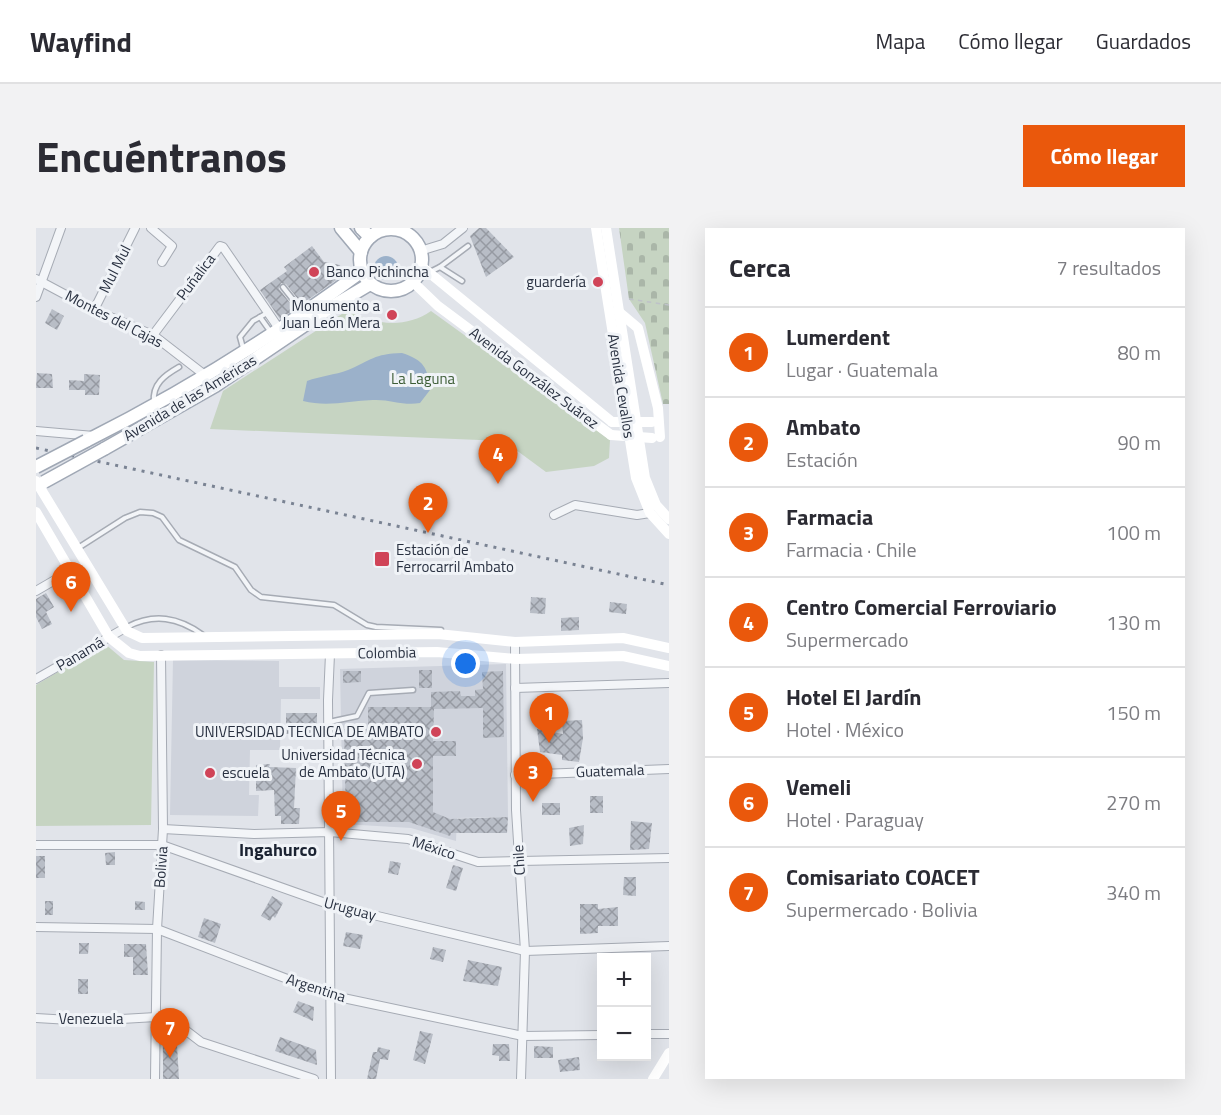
<!DOCTYPE html>
<html lang="es">
<meta charset="utf-8">
<style>
:root{--surface:#fff;--page:#f2f2f3;--text:#2b2b33;--muted:#7c7c81;--line:#e1e1e2;--accent:#ea580c}
body{margin:0;font-family:"Titillium Web",sans-serif;background:var(--page);color:var(--text)}
.controls{position:absolute;right:18px;bottom:18px;display:grid;overflow:hidden;border-radius:0px;box-shadow:0 6px 24px #0002}
.controls button{width:54px;height:54px;display:grid;place-items:center;padding:0;border:0;border-bottom:2px solid var(--line);background:var(--surface);color:var(--text);font:30px sans-serif}
.you{position:absolute;left:430px;top:436px;width:21px;height:21px;margin:-15px;border:4px solid #fff;border-radius:50%;background:#1a73e8;box-shadow:0 0 0 9px #1a73e833}
.badge{display:grid;place-items:center;width:39px;height:39px;border-radius:50%;background:var(--accent);color:#fff;font-size:20px;font-weight:700}
.pin{position:absolute;translate:-50% -50px;filter:drop-shadow(0 2px 3px #0008)}
.pin::after{content:'';position:absolute;top:32px;width:21px;height:18px;background:inherit;clip-path:polygon(0 0,100% 0,50% 100%)}
.list{margin:0;padding:0;list-style:none}
h2{display:flex;justify-content:space-between;align-items:center;height:78px;margin:0;padding:0 24px;font-size:26px}
h2 small{font-size:20px;font-weight:400;color:var(--muted)}
.list li{display:grid;grid-template-columns:39px 1fr auto;gap:18px;align-items:center;box-sizing:border-box;height:90px;padding:0 24px;border-top:2px solid var(--line)}
.list b{display:block;font-size:22px;white-space:nowrap}
.list p{margin:0;font-size:20px;white-space:nowrap;color:var(--muted)}
.list em{font-size:20px;font-style:normal;color:var(--muted)}
.map{position:relative;flex:none;width:633px;height:851px;overflow:hidden;border-radius:0px}
header{display:flex;align-items:center;gap:36px;box-sizing:border-box;height:84px;padding:0 30px;background:var(--surface);border-bottom:2px solid var(--line)}
header strong{font-size:28px}
nav{display:flex;gap:33px;margin-inline-start:auto;font-size:21px}
.intro{display:flex;align-items:center;justify-content:space-between;box-sizing:border-box;height:144px;padding:0 36px}
h1{margin:0;font-size:42px}
.button{padding:15px 27px;border-radius:0px;background:var(--accent);color:#fff;font-size:21px;font-weight:700}
main{display:flex;gap:36px;padding:0 36px}
aside{flex:1;background:var(--surface);border-radius:0px;box-shadow:0 6px 24px #0002}
.map>svg:first-child{display:block}
.built{fill:#cfd3dc}
.green{fill:#c6d4c2}
.cemetery{fill:url(#cemetery-stones)}
.water{fill:#9bb1ca}
.building{fill:url(#building-cross-hatch)}
.lines{fill:none;stroke-linecap:round;stroke-linejoin:round}
.lane-casing{stroke:#a6abb4;stroke-width:7}
.street-casing{stroke:#a6abb4;stroke-width:10}
.primary-casing{stroke:#a0a8b5;stroke-width:15}
.path{stroke:#bec2c8;stroke-width:1.5;stroke-dasharray:4.5 4.5;stroke-linecap:butt}
.lane{stroke:#f3f5f8;stroke-width:4}
.street{stroke:#f3f5f8;stroke-width:8}
.secondary{stroke:#fff;stroke-width:10}
.primary{stroke:#fff;stroke-width:12}
.rail{stroke:#7a8393;stroke-width:3;stroke-dasharray:3 6;stroke-linecap:butt}
.primary-bridge-casing{stroke:#a0a8b5;stroke-width:15;stroke-linecap:butt}
.secondary-bridge{stroke:#fff;stroke-width:10}
.primary-bridge{stroke:#fff;stroke-width:12}
.poi-dot{fill:#d04458;stroke:#f0f3f7;stroke-width:2}
.labels{text-anchor:middle;stroke-width:6;stroke-linejoin:round;paint-order:stroke}
.street-label{font-size:15px;fill:#293141;stroke:#f0f3f7}
.poi-label{font-size:15px;fill:#293141;stroke:#f0f3f7;text-anchor:end}
.park-label{font-size:15px;fill:#3d5d36;stroke:#f0f3f7}
.quarter-label{font-size:18px;font-weight:bold;fill:#1b2332;stroke:#f0f3f7}
</style>
<header>
<strong>Wayfind</strong>
<nav><a>Mapa</a><a>Cómo llegar</a><a>Guardados</a></nav>
</header>
<div class="intro"><h1>Encuéntranos</h1><a class="button">Cómo llegar</a></div>
<main>
<div class="map">
<svg width="633" height="851" viewBox="0 0 633 851">
<defs>
<pattern id="cemetery-stones" width="16" height="16" patternUnits="userSpaceOnUse" patternTransform="scale(1.5)"><rect width="16" height="16" fill="#c6d4c2"/><path d="M2 7V4a2 2 0 0 1 4 0v3zM10 15v-3a2 2 0 0 1 4 0v3z" fill="#aab6a8"/></pattern>
<pattern id="building-cross-hatch" width="8" height="8" patternUnits="userSpaceOnUse" patternTransform="scale(1.5)"><rect width="8" height="8" fill="#b8bdc6"/><path d="M0 0l8 8M0 8l8-8" fill="none" stroke="#969aa2"/></pattern>
</defs>
<rect width="100%" height="100%" fill="#e1e4ea"/>
<!-- built -->
<g class="built">
<path d="M137 432 243 433V459H284V471H245L244 522H214L213 567H223L222 588 134 587Z"/>
<path d="M470 436 472 589 421 590 420 613 375 600 307 596 304 441Z"/>
</g>
<!-- green -->
<g class="green">
<path d="M312 82C338 97 369 101 395 83L574 212 573 230 558 238 510 244 468 213 174 201 187 163Z"/>
<path d="M69 416 88 432 118 434 115 597 0 598V457Z"/>
</g>
<!-- cemetery -->
<path class="cemetery" d="M583 0H633V176H627L609 95 593 71Z"/>
<!-- water -->
<g class="water">
<circle cx="350" cy="40" r="12"/>
<path d="M366 125C388 132 392 140 394 162L384 175C367 178 354 171 337 172 313 173 291 179 267 173L271 153C284 148 299 147 312 142 336 132 337 126 366 125Z"/>
</g>
<!-- building -->
<g class="building">
<path d="M443 0H450L478 29 450 49 434 8Z"/>
<path d="M276 18 288 34 304 37 306 48 266 76 250 56 245 55 243 61 259 81 244 91 224 62 251 43 248 39Z"/>
<path d="M16 81 28 88 21 102 9 95Z"/>
<path d="M1 145 16 146 17 160H0Z"/>
<path d="M48 146 64 147 63 167H49V162H33V152L48 153Z"/>
<path d="M10 365 18 379 10 384 16 396 6 401 0 389V371Z"/>
<path d="M495 369 510 370 509 386 494 385Z"/>
<path d="M574 374 591 376 590 386 573 384Z"/>
<path d="M543 389V402L525 403V390Z"/>
<rect x="383" y="442" width="13" height="18"/>
<path d="M307 443H325V454L307 455Z"/>
<path d="M467 443 468 509 447 510V480L398 481 397 513H420V528H397V584L414 591 472 589 471 605H415L414 608 373 594H310L308 501H332V479H395V464L424 463 425 468H439V462L447 461 446 444Z"/>
<rect x="250" y="485" width="31" height="21"/>
<path d="M546 492 547 510 543 534 526 532V527L504 524 501 501 527 506 526 493Z"/>
<path d="M234 536 233 539 260 540 258 580H264L263 596H245V588H239L238 562 220 563V537Z"/>
<rect x="554" y="568" width="13" height="17"/>
<rect x="506" y="575" width="18" height="12"/>
<path d="M595 593 616 595 613 621 594 622Z"/>
<path d="M548 597 547 616 534 618 533 600Z"/>
<path d="M79 624V637H70L69 625Z"/>
<rect x="0" y="628" width="9" height="22"/>
<path d="M354 633 365 635 362 647 352 645Z"/>
<path d="M417 637 427 640 420 663 410 660Z"/>
<path d="M588 649H600V668L587 667Z"/>
<path d="M236 668 247 675 239 690 237 688 234 693 225 688Z"/>
<rect x="9" y="673" width="8" height="14"/>
<path d="M99 673 109 674V682H99Z"/>
<path d="M544 676H562V681L582 679V698H562V705L544 706Z"/>
<path d="M168 690 185 696 179 715 162 709Z"/>
<path d="M310 704 327 707 324 721 307 718Z"/>
<path d="M43 715H53L52 726H43Z"/>
<path d="M88 716H110L112 747H97V729H88Z"/>
<path d="M397 719 410 722 407 734 394 731Z"/>
<path d="M432 732 466 739 462 758 427 753Z"/>
<rect x="42" y="751" width="10" height="15"/>
<path d="M262 773 278 779 277 793 257 784Z"/>
<path d="M384 803 397 806 389 836 377 832Z"/>
<path d="M244 809 280 822 281 837 239 823Z"/>
<path d="M131 814 141 817 143 851H127V816Z"/>
<path d="M457 816H473L474 833H463V828L456 827Z"/>
<path d="M498 818 517 819V830H498Z"/>
<path d="M342 819 354 822 352 832 344 831 340 851H331L337 824H341Z"/>
<path d="M543 829 544 842 524 844 522 832Z"/>
</g>
<g class="lines">
<!-- lane casing -->
<g class="lane-casing">
<g id="lane">
<path d="M404 39 432 18"/>
<path d="M394 44 404 39 426 53"/>
<path d="M247 59 266 83"/>
<path d="M224 89 234 103"/>
<path d="M207 120 204 109 217 93 231 85"/>
<path d="M118 174C116 156 129 147 143 139"/>
<path d="M42 320 89 290 104 284 117 285 126 289 143 312 199 339 215 362 225 369 298 377 331 397 340 399 405 402"/>
<path d="M91 399C118 385 142 389 167 407"/>
<path d="M293 494 321 488 333 465 377 462"/>
</g>
</g>
<!-- street casing -->
<g class="street-casing">
<g id="street">
<path d="M115 0 136 18 126 34"/>
<path d="M384 23 407 16 427 0"/>
<path d="M0 51 58 82 117 107 170 148"/>
<path d="M0 69 25 0"/>
<path d="M58 82 99 0"/>
<path d="M117 107 184 18 187 19 244 102"/>
<path d="M0 203 58 208"/>
<path d="M518 287 539 277 601 287 614 285"/>
<path d="M0 363 36 342"/>
<path d="M479 414 480 582 489 723 485 851"/>
<path d="M294 426 292 472 295 851"/>
<path d="M0 451 89 400"/>
<path d="M479 460 633 455"/>
<path d="M479 547 633 541"/>
<path d="M127 601 218 606 294 604 372 611 442 634 633 630"/>
<path d="M0 617H126L295 677 489 723 633 718"/>
<path d="M0 699 121 701 293 767 487 808 566 807"/>
<path d="M0 790 51 793 120 789 148 801 165 814 278 851"/>
<path d="M610 806H633"/>
<path d="M119 851 121 701 127 601 125 427"/>
</g>
</g>
<!-- primary casing -->
<g class="primary-casing">
<g id="primary">
<path d="M305 0 325 24"/>
<path d="M325 0 334 9"/>
<circle cx="355" cy="32" r="31"/>
<path d="M50 213C146 165 238 108 325 44"/>
<path d="M68 221 179 158 297 78 334 56"/>
</g>
</g>
<!-- path -->
<path class="path" d="M593 71 633 77"/>
<!-- lane -->
<use href="#lane" class="lane"/>
<!-- street -->
<use href="#street" class="street"/>
<!-- secondary -->
<g class="secondary">
<path d="M363 0 364 2"/>
<path d="M560 0 600 250 614 285 633 306"/>
<path d="M570 0 609 250 620 277 633 291"/>
<path d="M350 1 351 0"/>
<path d="M385 38 576 194"/>
<path d="M377 54 402 78 575 207"/>
<path d="M583 84 602 100 622 180 624 209"/>
<path d="M0 253 91 403 106 410 402 406 479 414 587 410 633 420"/>
<path d="M0 284 73 409 93 425 104 428 401 424 480 431 587 428 633 438"/>
<path d="M617 851 633 825"/>
</g>
<!-- primary -->
<use href="#primary" class="primary"/>
<!-- rail -->
<path class="rail" d="M0 220 633 357"/>
<!-- primary-bridge casing -->
<g class="primary-bridge-casing">
<g id="primary-bridge">
<path d="M0 239 50 213"/>
<path d="M8 254 68 221"/>
</g>
</g>
<!-- secondary-bridge -->
<g class="secondary-bridge">
<path d="M576 194H616"/>
<path d="M575 207 616 210"/>
</g>
<!-- primary-bridge -->
<use href="#primary-bridge" class="primary-bridge"/>
</g>
<!-- markers -->
<g class="poi-dot">
<circle cx="278" cy="44" r="6"/>
<circle cx="562" cy="54" r="6"/>
<circle cx="356" cy="87" r="6"/>
<rect x="338" y="323" width="16" height="16" rx="3"/>
<circle cx="400" cy="504" r="6"/>
<circle cx="381" cy="536" r="6"/>
<circle cx="174" cy="545" r="6"/>
</g>
<g class="labels">
<!-- street labels -->
<g class="street-label">
<text transform="translate(79 41) rotate(-63)" y="5">Mul Mul</text>
<text transform="translate(160 49) rotate(-53)" y="5">Puñalica</text>
<text transform="translate(78 91) rotate(27)" y="5">Montes del Cajas</text>
<text transform="translate(498 150) rotate(37)" y="5">Avenida González Suárez</text>
<text transform="translate(585 158) rotate(81)" y="5">Avenida Cevallos</text>
<text transform="translate(154 170) rotate(-31)" y="5">Avenida de las Américas</text>
<text transform="translate(351 425) rotate(-1)" y="5">Colombia</text>
<text transform="translate(44 426) rotate(-30)" y="5">Panamá</text>
<text transform="translate(574 543) rotate(-2)" y="5">Guatemala</text>
<text transform="translate(398 620) rotate(18)" y="5">México</text>
<text transform="translate(483 632) rotate(-94)" y="5">Chile</text>
<text transform="translate(125 639) rotate(-86)" y="5">Bolivia</text>
<text transform="translate(314 681) rotate(15)" y="5">Uruguay</text>
<text transform="translate(280 760) rotate(18)" y="5">Argentina</text>
<text x="55" y="796">Venezuela</text>
</g>
<!-- poi labels -->
<g class="poi-label">
<text x="290" y="49" text-anchor="start">Banco Pichincha</text>
<text x="550" y="59">guardería</text>
<text x="344" y="83">Monumento a<tspan x="344" dy="17">Juan León Mera</tspan></text>
<text x="360" y="327" text-anchor="start">Estación de<tspan x="360" dy="17">Ferrocarril Ambato</tspan></text>
<text x="388" y="509">UNIVERSIDAD TECNICA DE AMBATO</text>
<text x="369" y="532">Universidad Técnica<tspan x="369" dy="17">de Ambato (UTA)</tspan></text>
<text x="186" y="550" text-anchor="start">escuela</text>
</g>
<!-- park labels -->
<g class="park-label">
<text x="387" y="156">La Laguna</text>
</g>
<!-- quarter labels -->
<g class="quarter-label">
<text x="242" y="628">Ingahurco</text>
</g>
</g>
</svg>
<div class="controls">
<button>+</button>
<button>−</button>
</div>
<div class="you"></div>
<div class="pin badge" style="left:513px;top:515px">1</div>
<div class="pin badge" style="left:392px;top:305px">2</div>
<div class="pin badge" style="left:497px;top:574px">3</div>
<div class="pin badge" style="left:462px;top:256px">4</div>
<div class="pin badge" style="left:305px;top:613px">5</div>
<div class="pin badge" style="left:35px;top:384px">6</div>
<div class="pin badge" style="left:134px;top:830px">7</div>
</div>
<aside>
<h2>Cerca<small>7 resultados</small></h2>
<ul class="list">
<li><span class="badge">1</span><div><b>Lumerdent</b><p>Lugar · Guatemala</p></div><em>80 m</em></li>
<li><span class="badge">2</span><div><b>Ambato</b><p>Estación</p></div><em>90 m</em></li>
<li><span class="badge">3</span><div><b>Farmacia</b><p>Farmacia · Chile</p></div><em>100 m</em></li>
<li><span class="badge">4</span><div><b>Centro Comercial Ferroviario</b><p>Supermercado</p></div><em>130 m</em></li>
<li><span class="badge">5</span><div><b>Hotel El Jardín</b><p>Hotel · México</p></div><em>150 m</em></li>
<li><span class="badge">6</span><div><b>Vemeli</b><p>Hotel · Paraguay</p></div><em>270 m</em></li>
<li><span class="badge">7</span><div><b>Comisariato COACET</b><p>Supermercado · Bolivia</p></div><em>340 m</em></li>
</ul>
</aside>
</main>
